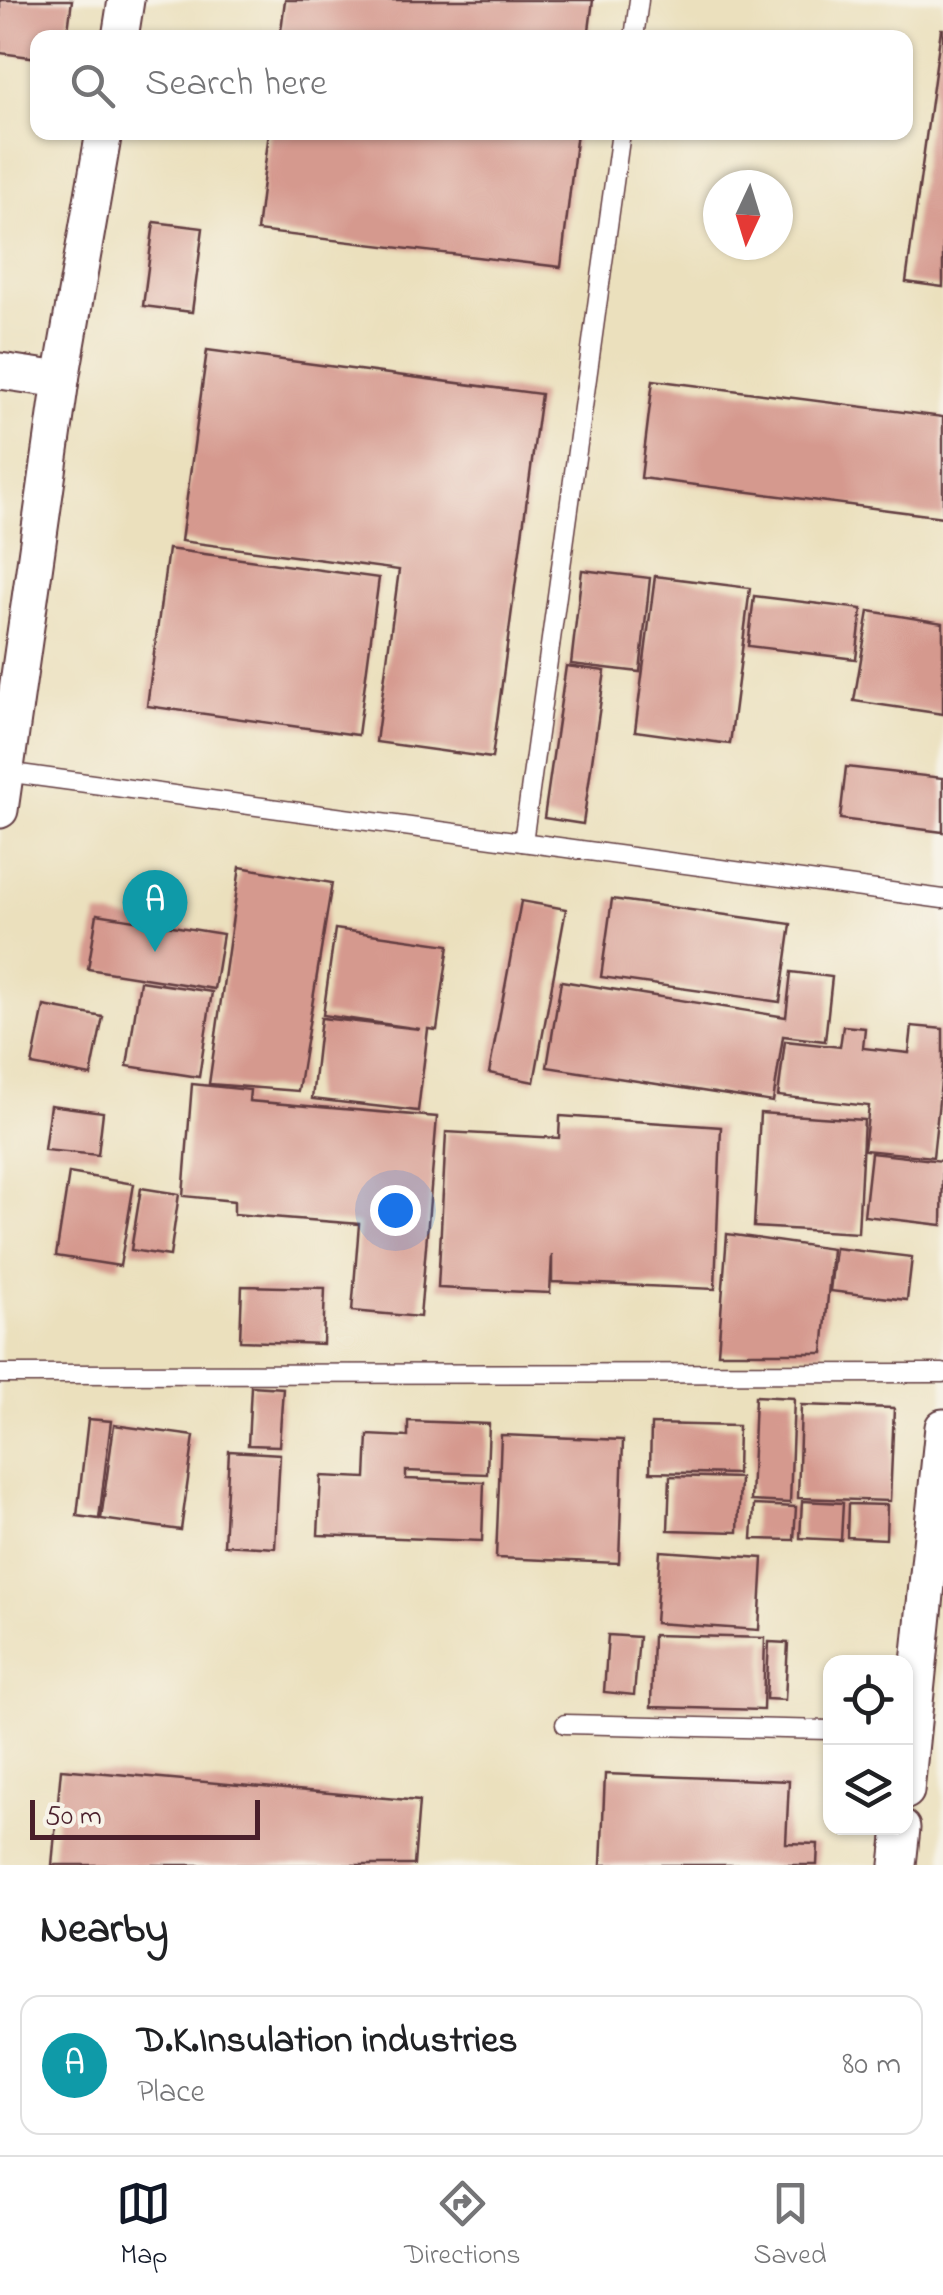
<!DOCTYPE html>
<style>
:root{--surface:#fff;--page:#f6f6f6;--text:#202124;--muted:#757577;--line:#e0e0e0;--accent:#111827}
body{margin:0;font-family:"Indie Flower",sans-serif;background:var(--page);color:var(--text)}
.controls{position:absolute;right:30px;bottom:30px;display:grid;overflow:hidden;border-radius:20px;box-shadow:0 2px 8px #0004}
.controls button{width:90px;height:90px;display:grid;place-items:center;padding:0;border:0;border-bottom:2px solid var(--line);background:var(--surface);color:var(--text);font:50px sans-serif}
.compass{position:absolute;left:703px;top:170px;width:90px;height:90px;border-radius:50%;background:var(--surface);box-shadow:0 2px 8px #0004;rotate:184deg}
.scale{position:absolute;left:30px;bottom:25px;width:230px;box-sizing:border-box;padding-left:10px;border:5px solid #4a1f2b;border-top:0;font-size:28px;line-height:35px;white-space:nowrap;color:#4a1f2b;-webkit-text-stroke:8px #f7f3e8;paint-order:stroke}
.you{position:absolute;left:395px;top:1210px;width:35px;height:35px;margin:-25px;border:8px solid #fff;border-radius:50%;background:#1a73e8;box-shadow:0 0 0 15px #1a73e833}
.badge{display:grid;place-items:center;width:65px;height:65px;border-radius:50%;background:var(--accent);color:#fff;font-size:32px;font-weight:700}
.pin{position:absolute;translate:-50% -82px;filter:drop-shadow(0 2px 5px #0008)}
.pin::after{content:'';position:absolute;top:52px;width:35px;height:30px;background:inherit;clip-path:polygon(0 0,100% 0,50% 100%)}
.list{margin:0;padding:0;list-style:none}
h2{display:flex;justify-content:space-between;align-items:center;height:130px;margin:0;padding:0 40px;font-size:42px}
h2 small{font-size:32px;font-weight:400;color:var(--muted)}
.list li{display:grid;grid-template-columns:65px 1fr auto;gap:30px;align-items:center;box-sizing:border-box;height:140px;margin:0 20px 20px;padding:0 20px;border:2px solid var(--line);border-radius:20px}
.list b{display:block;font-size:38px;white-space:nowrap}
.list p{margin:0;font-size:32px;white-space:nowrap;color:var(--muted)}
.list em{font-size:32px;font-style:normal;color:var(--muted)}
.icon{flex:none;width:55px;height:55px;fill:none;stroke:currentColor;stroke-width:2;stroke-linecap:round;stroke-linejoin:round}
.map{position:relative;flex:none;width:943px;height:1865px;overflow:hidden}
.search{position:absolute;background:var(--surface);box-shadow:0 2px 8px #0004;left:30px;right:30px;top:30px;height:110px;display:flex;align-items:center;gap:25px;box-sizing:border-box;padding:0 35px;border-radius:20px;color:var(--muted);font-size:38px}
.sheet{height:290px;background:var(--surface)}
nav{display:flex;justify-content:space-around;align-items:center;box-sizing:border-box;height:140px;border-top:2px solid var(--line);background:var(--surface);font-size:28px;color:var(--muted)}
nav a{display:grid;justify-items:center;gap:5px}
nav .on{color:var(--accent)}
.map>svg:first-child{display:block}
.building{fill:#d5998e}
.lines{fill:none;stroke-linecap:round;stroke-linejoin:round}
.service-casing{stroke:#623c41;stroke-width:21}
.minor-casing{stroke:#623c41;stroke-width:39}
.service{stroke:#fff;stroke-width:18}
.minor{stroke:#fff;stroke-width:35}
</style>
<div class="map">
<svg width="943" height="1865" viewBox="0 0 943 1865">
<rect width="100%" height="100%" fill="#f7f3e8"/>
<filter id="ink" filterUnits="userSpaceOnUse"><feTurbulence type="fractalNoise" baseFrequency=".01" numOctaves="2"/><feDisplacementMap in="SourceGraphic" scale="20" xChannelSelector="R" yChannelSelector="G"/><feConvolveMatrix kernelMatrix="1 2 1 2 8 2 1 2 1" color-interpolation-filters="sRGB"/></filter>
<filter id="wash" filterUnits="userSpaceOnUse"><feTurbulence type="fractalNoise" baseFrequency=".0048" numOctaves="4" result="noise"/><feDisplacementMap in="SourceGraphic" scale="40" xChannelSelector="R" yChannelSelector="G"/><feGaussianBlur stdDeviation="2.25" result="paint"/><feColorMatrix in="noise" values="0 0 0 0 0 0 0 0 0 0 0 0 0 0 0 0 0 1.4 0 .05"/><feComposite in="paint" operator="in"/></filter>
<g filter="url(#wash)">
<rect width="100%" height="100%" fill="#ebe0bd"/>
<g id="blocks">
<!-- building -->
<g class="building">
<path d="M0 0H72L67 38H38V58L0 53Z"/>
<path d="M285 0H593L588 38H280Z"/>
<path d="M941 29H943V287L906 282Z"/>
<path d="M269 132H577L561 267 257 231Z"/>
<path d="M154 222 203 228 192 312 143 306Z"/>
<path d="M207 350 541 394 492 758 376 742 399 570 181 541Z"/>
<path d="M653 380 943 417V517L641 478Z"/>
<path d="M168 549 379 578 358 735 147 706Z"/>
<path d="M582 570 650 578 640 672 571 664Z"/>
<path d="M655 576 750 588 730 744 635 731Z"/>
<path d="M754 596 862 609 856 659 748 646Z"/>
<path d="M869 611 943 623V714L854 701Z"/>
<path d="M566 666 605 671 583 824 544 818Z"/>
<path d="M846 767 943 778V832L840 819Z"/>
<path d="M240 867 332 883 298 1091 209 1084Z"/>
<path d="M612 899 791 924 780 1002 601 977Z"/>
<path d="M521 901 566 909 534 1082 489 1073Z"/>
<path d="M97 914 223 934 214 989 88 969Z"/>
<path d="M335 929 449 945 437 1030 428 1029 418 1111 312 1099 321 1018 420 1029 323 1015Z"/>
<path d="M791 972 832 977 825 1041 783 1036 773 1102 547 1067 561 981 786 1017Z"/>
<path d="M140 981 212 992 199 1077 127 1066Z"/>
<path d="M44 1006 103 1017 91 1076 32 1065Z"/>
<path d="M843 1026 865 1028 863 1048 909 1053 912 1026 943 1029V1064L933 1157 864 1150 869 1106 778 1096 785 1041 840 1047Z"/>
<path d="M192 1084 250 1090 249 1101 437 1117 420 1317 352 1311 359 1224 234 1214V1201L183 1196Z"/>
<path d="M50 1105 103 1112 98 1155 44 1150Z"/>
<path d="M760 1113 864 1120 858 1233 754 1227Z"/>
<path d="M560 1116 721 1127 715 1289 552 1282V1255L550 1293 438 1288 446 1132 559 1138Z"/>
<path d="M871 1153 943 1161 942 1225 864 1216Z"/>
<path d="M69 1173 134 1184 120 1266 56 1256Z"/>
<path d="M141 1188 179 1194 170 1256 131 1250Z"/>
<path d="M727 1234 832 1249 823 1353H718Z"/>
<path d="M835 1248 912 1257 907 1300 830 1291Z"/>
<path d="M242 1286 325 1288 323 1344 240 1341Z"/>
<path d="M251 1386 283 1388 279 1446 248 1445Z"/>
<path d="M755 1396 794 1398 790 1503 751 1501Z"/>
<path d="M801 1405 894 1408 890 1501 798 1498Z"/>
<path d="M88 1419 111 1421 99 1519 77 1516Z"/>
<path d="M408 1421 489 1424 487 1474 406 1471V1479L484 1482 482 1541 318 1535 321 1476 366 1478 368 1435 408 1437Z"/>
<path d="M651 1424 738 1426 737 1474 650 1472Z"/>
<path d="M114 1425 194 1436 181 1530 101 1519Z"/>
<path d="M501 1435 623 1440 619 1563 496 1558Z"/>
<path d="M229 1451 280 1454 275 1548 224 1545Z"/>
<path d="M670 1476 740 1478 738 1532 668 1530Z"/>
<path d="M802 1501 843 1503 841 1540 800 1538Z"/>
<path d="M848 1504 887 1505 886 1539 847 1537Z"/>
<path d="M754 1505 796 1507 794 1540 752 1539Z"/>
<path d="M660 1551 763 1558 759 1630 655 1623Z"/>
<path d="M608 1635 639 1637 634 1695 604 1692Z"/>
<path d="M653 1635 765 1638 763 1710 651 1707Z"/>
<path d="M769 1642 788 1643 785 1700 766 1699Z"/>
<path d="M61 1769 419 1801 414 1865H52Z"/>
<path d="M605 1774 789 1781 786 1843 818 1844 817 1865H601Z"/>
</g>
</g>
</g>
<g filter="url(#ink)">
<use href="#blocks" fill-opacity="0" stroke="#623c41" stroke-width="2.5"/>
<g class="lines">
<!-- service casing -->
<g class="service-casing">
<g id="service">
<path d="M634 38 639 0"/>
<path d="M5 772 943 899"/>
<path d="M523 842 621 132"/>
<path d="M0 1374 943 1373"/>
<path d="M565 1724 830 1730"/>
</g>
</g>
<!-- minor casing -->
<g class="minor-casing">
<g id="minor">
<path d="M120 38 126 0"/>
<path d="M0 371 61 380"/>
<path d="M0 810 61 380 104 132"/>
<path d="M906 1791 943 1427"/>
<path d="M898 1865 902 1828"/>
</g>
</g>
<!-- service -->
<use href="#service" class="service"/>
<!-- minor -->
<use href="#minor" class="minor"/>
</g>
</g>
</svg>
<div class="controls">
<button><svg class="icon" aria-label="locate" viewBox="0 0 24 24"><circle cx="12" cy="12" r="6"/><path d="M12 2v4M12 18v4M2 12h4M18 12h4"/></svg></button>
<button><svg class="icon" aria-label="layers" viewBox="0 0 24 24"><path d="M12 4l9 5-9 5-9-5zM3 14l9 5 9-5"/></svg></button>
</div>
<svg class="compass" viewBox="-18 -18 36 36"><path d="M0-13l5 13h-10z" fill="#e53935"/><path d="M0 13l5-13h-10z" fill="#757577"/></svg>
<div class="scale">50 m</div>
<div class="you"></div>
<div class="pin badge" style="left:155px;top:952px;background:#0f9aa8">A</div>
<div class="search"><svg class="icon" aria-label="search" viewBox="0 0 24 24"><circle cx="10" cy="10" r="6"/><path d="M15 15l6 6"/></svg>Search here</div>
</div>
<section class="sheet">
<h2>Nearby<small></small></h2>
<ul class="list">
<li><span class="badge" style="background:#0f9aa8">A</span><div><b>D.K.Insulation industries</b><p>Place</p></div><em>80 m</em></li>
</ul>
</section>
<nav>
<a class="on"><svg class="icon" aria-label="map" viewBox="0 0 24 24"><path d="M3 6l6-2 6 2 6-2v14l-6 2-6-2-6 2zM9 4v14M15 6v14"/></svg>Map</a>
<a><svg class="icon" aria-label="directions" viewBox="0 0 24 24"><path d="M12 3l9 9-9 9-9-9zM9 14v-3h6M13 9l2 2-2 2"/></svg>Directions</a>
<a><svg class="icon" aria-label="saved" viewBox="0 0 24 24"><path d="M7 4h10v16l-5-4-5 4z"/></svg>Saved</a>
</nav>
